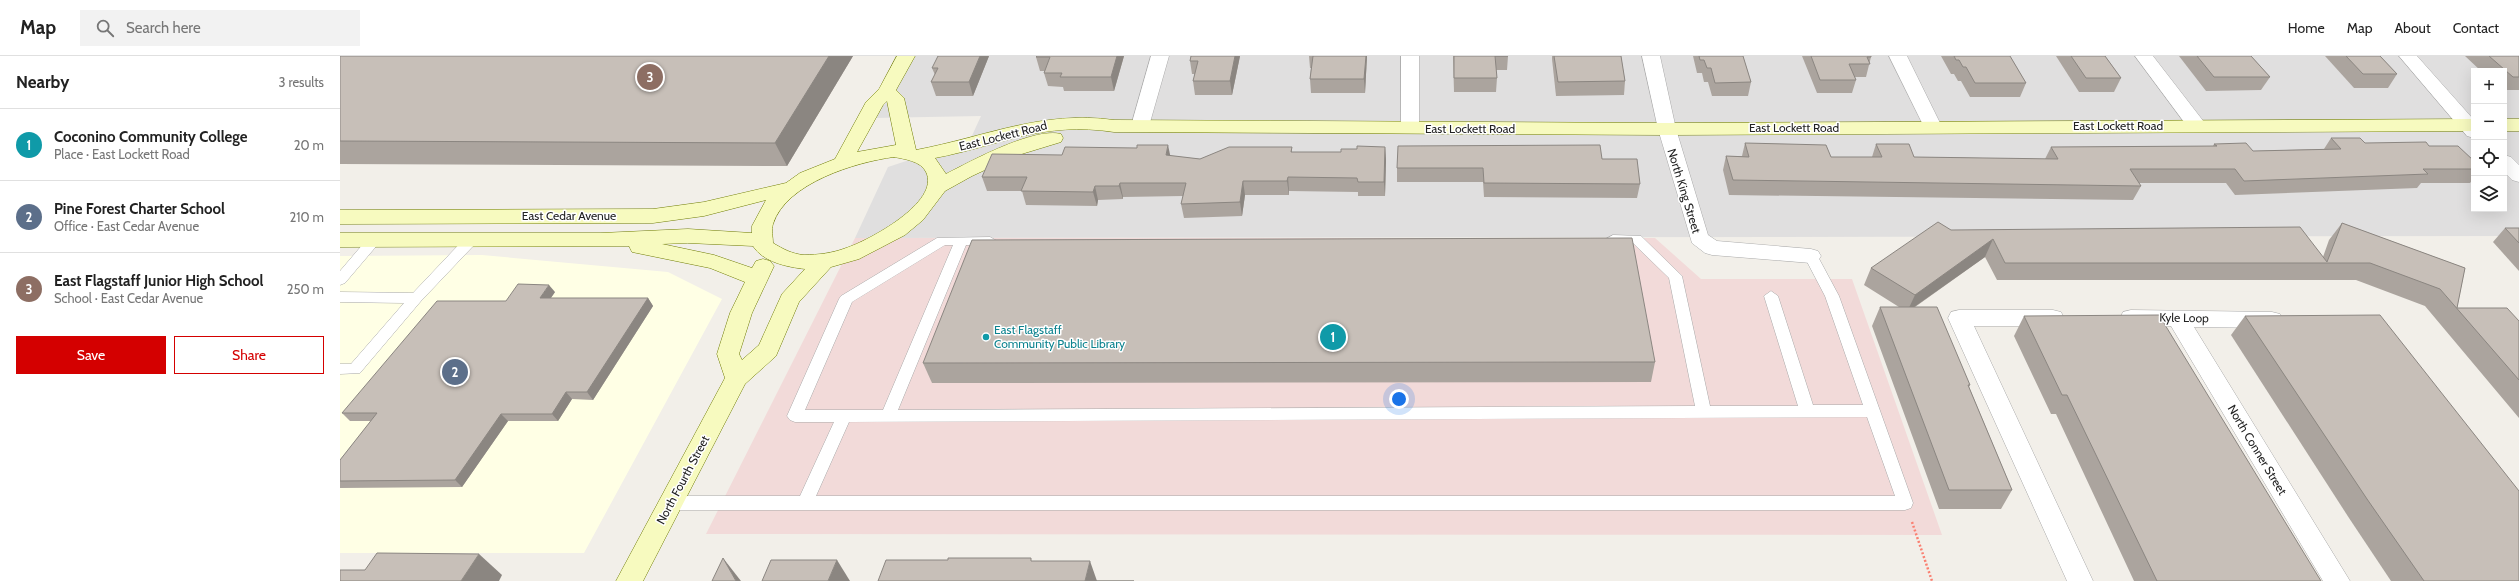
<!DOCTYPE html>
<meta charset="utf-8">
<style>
:root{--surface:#fff;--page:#f2f2f2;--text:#222;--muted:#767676;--line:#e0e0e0;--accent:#d40000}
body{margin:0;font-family:Cabin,sans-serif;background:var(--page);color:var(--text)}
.controls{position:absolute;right:12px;top:12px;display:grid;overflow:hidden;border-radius:0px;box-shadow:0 4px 16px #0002}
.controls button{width:36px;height:36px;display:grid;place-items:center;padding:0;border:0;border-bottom:1px solid var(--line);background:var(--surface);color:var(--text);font:20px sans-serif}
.you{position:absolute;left:1059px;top:343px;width:14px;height:14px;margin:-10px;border:3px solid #fff;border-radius:50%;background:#1a73e8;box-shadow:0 0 0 6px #1a73e833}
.badge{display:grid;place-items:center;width:26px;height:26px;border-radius:50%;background:var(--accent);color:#fff;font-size:13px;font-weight:700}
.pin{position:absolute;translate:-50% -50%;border:2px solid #fff;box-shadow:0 1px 4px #0006}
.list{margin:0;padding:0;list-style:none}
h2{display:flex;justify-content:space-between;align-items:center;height:52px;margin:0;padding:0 16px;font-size:17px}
h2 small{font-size:13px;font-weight:400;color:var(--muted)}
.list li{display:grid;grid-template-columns:26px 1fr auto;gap:12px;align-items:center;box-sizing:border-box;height:72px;padding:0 16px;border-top:1px solid var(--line)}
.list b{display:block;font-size:15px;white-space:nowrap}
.list p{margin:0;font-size:13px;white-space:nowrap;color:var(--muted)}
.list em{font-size:13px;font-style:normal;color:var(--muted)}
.actions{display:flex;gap:8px;padding:12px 16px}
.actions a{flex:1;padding:9px 0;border:1px solid var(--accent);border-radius:0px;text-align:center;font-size:14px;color:var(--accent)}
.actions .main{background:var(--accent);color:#fff}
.icon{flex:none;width:22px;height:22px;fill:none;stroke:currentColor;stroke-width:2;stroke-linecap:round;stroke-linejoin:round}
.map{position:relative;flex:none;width:2179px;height:525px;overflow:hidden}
header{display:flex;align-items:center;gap:24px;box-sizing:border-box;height:56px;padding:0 20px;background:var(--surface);border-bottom:1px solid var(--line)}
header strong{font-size:19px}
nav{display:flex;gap:22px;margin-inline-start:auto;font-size:14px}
.search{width:280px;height:36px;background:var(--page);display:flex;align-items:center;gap:10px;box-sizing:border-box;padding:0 14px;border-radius:0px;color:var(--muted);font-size:15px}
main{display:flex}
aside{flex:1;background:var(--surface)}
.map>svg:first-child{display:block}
.residential{fill:#e0dfdf;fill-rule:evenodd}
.commercial{fill:#f2dad9}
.education{fill:#ffffe5}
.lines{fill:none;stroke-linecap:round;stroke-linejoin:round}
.lane-casing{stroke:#a9a9a9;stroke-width:1}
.street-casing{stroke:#a9a9a9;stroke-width:1}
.secondary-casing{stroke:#707d05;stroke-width:1}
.path{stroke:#fa8072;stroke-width:2.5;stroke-dasharray:2 2;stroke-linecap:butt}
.lane{fill:#fff;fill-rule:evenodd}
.street{fill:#fff;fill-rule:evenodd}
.secondary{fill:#f7fabf;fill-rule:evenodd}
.wall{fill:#aba49e}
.shaded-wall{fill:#8b8681}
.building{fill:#c7bfb8;stroke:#8b8681}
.culture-dot{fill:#0f9aa8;stroke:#fff;stroke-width:1.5}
.labels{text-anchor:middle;stroke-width:3;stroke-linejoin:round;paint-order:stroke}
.street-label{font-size:12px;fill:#222;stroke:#fff}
.culture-label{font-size:12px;fill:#0d838f;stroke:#fff;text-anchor:start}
</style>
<header>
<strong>Map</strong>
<div class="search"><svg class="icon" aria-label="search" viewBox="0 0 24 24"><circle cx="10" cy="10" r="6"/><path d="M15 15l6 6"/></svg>Search here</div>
<nav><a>Home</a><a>Map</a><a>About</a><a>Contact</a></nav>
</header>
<main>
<aside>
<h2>Nearby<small>3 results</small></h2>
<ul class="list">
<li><span class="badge" style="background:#0f9aa8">1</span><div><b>Coconino Community College</b><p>Place · East Lockett Road</p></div><em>20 m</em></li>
<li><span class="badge" style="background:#5c6f8a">2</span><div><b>Pine Forest Charter School</b><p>Office · East Cedar Avenue</p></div><em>210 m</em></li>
<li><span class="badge" style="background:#8d6e63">3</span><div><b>East Flagstaff Junior High School</b><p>School · East Cedar Avenue</p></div><em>250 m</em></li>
</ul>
<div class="actions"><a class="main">Save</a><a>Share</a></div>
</aside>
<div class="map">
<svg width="2179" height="525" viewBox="0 0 2179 525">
<rect width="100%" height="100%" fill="#f2efe9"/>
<!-- residential -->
<path class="residential" d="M567 0H2179V180L515 182 548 111 630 84 641 60 534 62ZM2134 15H2164V153H2134Z"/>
<!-- commercial -->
<path class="commercial" d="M515 182H1315L1361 223H1512L1602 479 366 478Z"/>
<!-- education -->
<path class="education" d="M142 199 328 216 382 243 244 497H0V200Z"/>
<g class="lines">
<!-- lane casing -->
<g class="lane-casing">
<g id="lane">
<path d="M1273 179 1301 180 1342 220 1370 350H1458L1424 240 1431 235 1438 240 1473 349H1523L1485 240 1464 200 1466 197H1476L1499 240 1573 447 1571 452 1565 454H330L324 452 322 447 324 442 330 440H460L494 366H455L450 364 447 360 499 243 501 240 597 182 650 181 657 185 650 189H626L558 354 1355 350 1329 222 1293 187 1268 186 1266 183ZM605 189H613L543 354H465L512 246ZM1527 361 1555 440H476L509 366Z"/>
<path d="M34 180 39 181 41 184 39 187 5 227 0 229V215L29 181Z"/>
<path d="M131 180 136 181 138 184 136 187 81 245 20 317 0 318V308H11L64 247 0 246V236L73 237 126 181Z"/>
</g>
</g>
<!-- street casing -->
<g class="street-casing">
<g id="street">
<path d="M811 0H829L809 70 807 74H793L791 70Z"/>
<path d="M1061 0H1079V72L1077 76H1063L1061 72Z"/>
<path d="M1302 0H1320L1336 73 1368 179 1377 185 1471 193 1478 195 1481 200 1478 205 1471 207 1372 199 1365 197 1352 187 1318 73Z"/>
<path d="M1549 0H1567L1602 71 1600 75H1586L1584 71Z"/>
<path d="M1795 0H1813L1864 66 1866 70 1864 74H1850Z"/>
<path d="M2059 0H2077L2134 64V82L2127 80Z"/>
<path d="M2164 99 2171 101 2179 109V126L2172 124 2164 116Z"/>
<path d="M1619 254H1713L1721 256 1724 262 1721 268 1713 270H1634L1753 525H1727L1608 262 1611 256Z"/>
<path d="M1791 254 1932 256 1940 258 1943 264 1940 270 1932 272 1854 271 2010 525H1983L1831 270H1791L1783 268 1780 262 1783 256Z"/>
</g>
</g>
<!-- secondary casing -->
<g class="secondary-casing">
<g id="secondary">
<path d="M557 0H575L556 34 564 42 576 94C645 81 702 54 774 64L1327 67 2134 63V75L1327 79 774 76C703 65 662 89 595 102L606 118C631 105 694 71 721 78L723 82 721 86 675 100 632 120 605 135 583 164 565 179 519 203 491 211 459 246 436 300 405 328 303 525H276L385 322 377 298 390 257 405 226 370 212 292 196 289 190 0 191V177H261L348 173 412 177V170L426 144 364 160 313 167 0 168V154L313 153 364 146 446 127 460 117 495 103 526 46 539 33ZM547 45 556 89 517 96 543 49ZM554 101C564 103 581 105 586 116 601 146 528 185 506 192 493 197 478 199 464 199 452 198 443 193 433 187 433 181 431 174 433 168 446 127 516 106 554 101ZM348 187 413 190C423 206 447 211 465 213L442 238 419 289 402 304 399 298 412 257 434 210 430 205 423 203 416 205 412 212 374 199 322 188Z"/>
<rect x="2164" y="63" width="15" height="12"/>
</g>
</g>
<!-- path -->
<path class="path" d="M1572 466 1592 525"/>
<!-- lane -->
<use href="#lane" class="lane"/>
<!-- street -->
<use href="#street" class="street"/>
<!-- secondary -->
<use href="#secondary" class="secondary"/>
</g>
<!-- wall -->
<g class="wall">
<path d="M0 0H513L447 110 0 108Z"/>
<path d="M649 0 633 40H596L591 26 595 19 592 12Z"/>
<path d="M697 0H784L774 35H724L723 31 708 30 704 17 705 15H700L696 1Z"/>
<path d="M851 0H900L892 39H855L853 25 855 18H852L850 5Z"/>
<path d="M969 0H1027L1025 37H971L970 23 971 12H970Z"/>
<path d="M1113 0H1168L1167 14H1156L1157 22 1156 36H1114Z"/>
<path d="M1212 0H1281L1285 25 1284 39 1216 40 1212 3Z"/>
<path d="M1353 0H1403L1411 26 1408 40H1372L1368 26H1364L1362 17H1357Z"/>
<path d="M1462 0H1531V1L1526 21H1515L1516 24 1512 37H1477Z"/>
<path d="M1601 0H1670L1686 27 1680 41H1630L1621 25H1618L1614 18H1611Z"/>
<path d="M1716 0H1765L1781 22 1774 36H1739Z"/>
<path d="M1839 0H1911L1930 21 1921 34 1866 35Z"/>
<path d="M1985 0H2040L2057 18 2048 32H2014Z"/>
<path d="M2125 0H2179V34H2164V15H2141Z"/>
<path d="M1991 82 2025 87 2089 90 2134 105V122L2130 127H2081L2077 132 1895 139 1886 127H1799L1801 130 1793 144 1389 139 1383 114 1386 100H1402L1405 87 1491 101H1532L1536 88 1574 101 1705 103 1711 91 1873 90 1874 88 1913 95 1984 93Z"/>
<path d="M952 91V96H1001L1017 93 1045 91 1046 104 1045 140H1018V136L949 135V139H905L902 160 844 162 841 148 843 140 783 141V143L758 144 757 150 686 149 682 135H647L642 121 831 100 860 103Z"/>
<path d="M1262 103 1300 128 1297 142 1144 141 1143 126H1057V112Z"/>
<path d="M2002 167 2125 212 2117 252 2179 265V362L2085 250 2016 224H1657L1645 201 1575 251 1630 329 1629 331 1672 434 1661 453H1599L1532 270 1540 251H1559L1524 229 1531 212 1611 174 1983 201 1989 184Z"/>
<path d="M2165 172H2179V215L2153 186Z"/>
<path d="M215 236 211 242H308L313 250 253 344 232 343 218 365H168L122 431 0 432V404L31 365H10L2 357 166 245Z"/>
<path d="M1684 260 1981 525H1794L1716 358H1711L1674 280Z"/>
<path d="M1905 260 2179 525H2051L2009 462 1891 279Z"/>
<path d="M1315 306 1311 326 592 327 583 307Z"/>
</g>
<!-- shaded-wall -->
<g class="shaded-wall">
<path d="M489 0H513L447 110 435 87Z"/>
<path d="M640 0H649L633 40 629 26Z"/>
<path d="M777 0H784L774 35 771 21Z"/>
<path d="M895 0H900L892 39 890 25Z"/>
<path d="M1026 0H1027L1025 37 1024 23Z"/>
<path d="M828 89 831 103 826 99Z"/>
<path d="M1045 91 1046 104 1045 140 1044 126Z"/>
<path d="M948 121 949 135V139L947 125Z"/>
<path d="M903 125 905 139 902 160 900 146Z"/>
<path d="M780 127 783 141V143L779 130Z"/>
<path d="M755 130 758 144 757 150 753 136Z"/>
<path d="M1653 183 1645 201 1567 256 1575 239Z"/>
<path d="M209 229 215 236 205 250 200 242Z"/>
<path d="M308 242 313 250 253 344 247 336Z"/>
<path d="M226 336 232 343 218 365 212 358Z"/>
<path d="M161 358 168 365 122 431 115 424Z"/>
<path d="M139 498 162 519 159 525H121Z"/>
<path d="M383 502 401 525H396Z"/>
<path d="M497 504 510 525H488Z"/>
<path d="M750 505 757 525H745Z"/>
</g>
<!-- building -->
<g class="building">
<path d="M0 0H489L435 87 0 85Z"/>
<path d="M598 0H640L629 26H591L598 12H592Z"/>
<path d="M697 0H777L771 21H720L722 17H704L710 1H696Z"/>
<path d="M851 0H895L890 25H853L858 5H850Z"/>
<path d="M973 0H1026L1024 23H970Z"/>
<path d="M1114 0H1168H1155L1157 22H1114Z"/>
<path d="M1214 0H1281L1285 25 1218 26Z"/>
<path d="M1359 0H1403L1411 26 1375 27 1371 12H1367L1364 4H1360Z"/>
<path d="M1471 0H1531V1H1527L1530 8H1509L1516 24H1480Z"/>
<path d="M1614 0H1670L1686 27H1635L1626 11H1623L1619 4H1616Z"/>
<path d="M1731 0H1765L1781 22H1746Z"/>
<path d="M1857 0H1911L1930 21H1874Z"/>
<path d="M2006 0H2040L2057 18H2023Z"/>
<path d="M2149 0H2179V21H2173Z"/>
<path d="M1991 82H2020L2025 87 2086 86 2089 90H2118L2134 105V113H2083L2088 118 1904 125 1895 113H1790L1801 130 1393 124 1386 100 1409 101 1405 87 1486 89 1491 101H1542L1536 88H1569L1574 101 1718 103 1711 91 1877 90 1874 88 1906 87 1913 95 2001 93Z"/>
<path d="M797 89H828L826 99 860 103 889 91H952L951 96H1001V93H1017V90L1045 91 1044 126H1018L1017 122 948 121 947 125H903L900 146 841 148 846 127H780L779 130H755L753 136 681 135 687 121H642L652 98 722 99 725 91 797 92Z"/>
<path d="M1260 89 1262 103H1297L1300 128 1144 127 1143 112H1057L1058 90Z"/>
<path d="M1598 166 1611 174 1960 171 1987 206 2002 167 2125 212 2117 252H2167L2179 265V324L2100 233 2030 207H1665L1653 183 1575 239 1531 212Z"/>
<path d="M2165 172H2179V187Z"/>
<path d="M1292 182 1315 306 583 307 632 184Z"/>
<path d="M178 228 209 229 200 242H308L247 336H226L212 358H161L115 424 0 425V404L37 357H2L97 245H166Z"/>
<path d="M1540 251H1597L1630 329H1628L1672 434H1609Z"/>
<path d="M1819 259 1981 525H1817L1727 339H1722L1684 260Z"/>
<path d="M2040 259 2179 435V525H2084L2027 443 1905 260Z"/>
<path d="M37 497 139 498 121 525H0V514H25Z"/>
<path d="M383 502 396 525H372Z"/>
<path d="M608 502H691V505H750L745 525H794H538L546 504H608Z"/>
<path d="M431 504H497L488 525H422Z"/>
</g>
<!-- markers -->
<circle class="culture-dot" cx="646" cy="281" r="4"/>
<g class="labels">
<!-- street labels -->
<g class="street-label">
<text x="1778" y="74">East Lockett Road</text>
<text x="1454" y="76">East Lockett Road</text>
<text x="1130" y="77">East Lockett Road</text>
<text transform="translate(663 80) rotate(-14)" y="4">East Lockett Road</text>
<text transform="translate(1344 135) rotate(73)" y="4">North King Street</text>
<text x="229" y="164">East Cedar Avenue</text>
<text transform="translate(1844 262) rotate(1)" y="4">Kyle Loop</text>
<text transform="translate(1917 394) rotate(59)" y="4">North Conner Street</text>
<text transform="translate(343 424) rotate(-62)" y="4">North Fourth Street</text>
</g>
<!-- culture labels -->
<g class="culture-label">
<text x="654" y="278">East Flagstaff<tspan x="654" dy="14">Community Public Library</tspan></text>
</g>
</g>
</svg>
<div class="controls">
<button>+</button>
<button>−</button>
<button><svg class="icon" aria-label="locate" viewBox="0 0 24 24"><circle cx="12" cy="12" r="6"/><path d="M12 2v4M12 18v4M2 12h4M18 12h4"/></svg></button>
<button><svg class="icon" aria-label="layers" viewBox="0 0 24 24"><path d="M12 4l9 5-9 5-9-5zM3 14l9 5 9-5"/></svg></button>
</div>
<div class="you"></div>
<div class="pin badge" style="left:993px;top:281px;background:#0f9aa8">1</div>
<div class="pin badge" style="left:115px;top:316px;background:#5c6f8a">2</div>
<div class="pin badge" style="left:310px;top:21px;background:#8d6e63">3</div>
</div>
</main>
